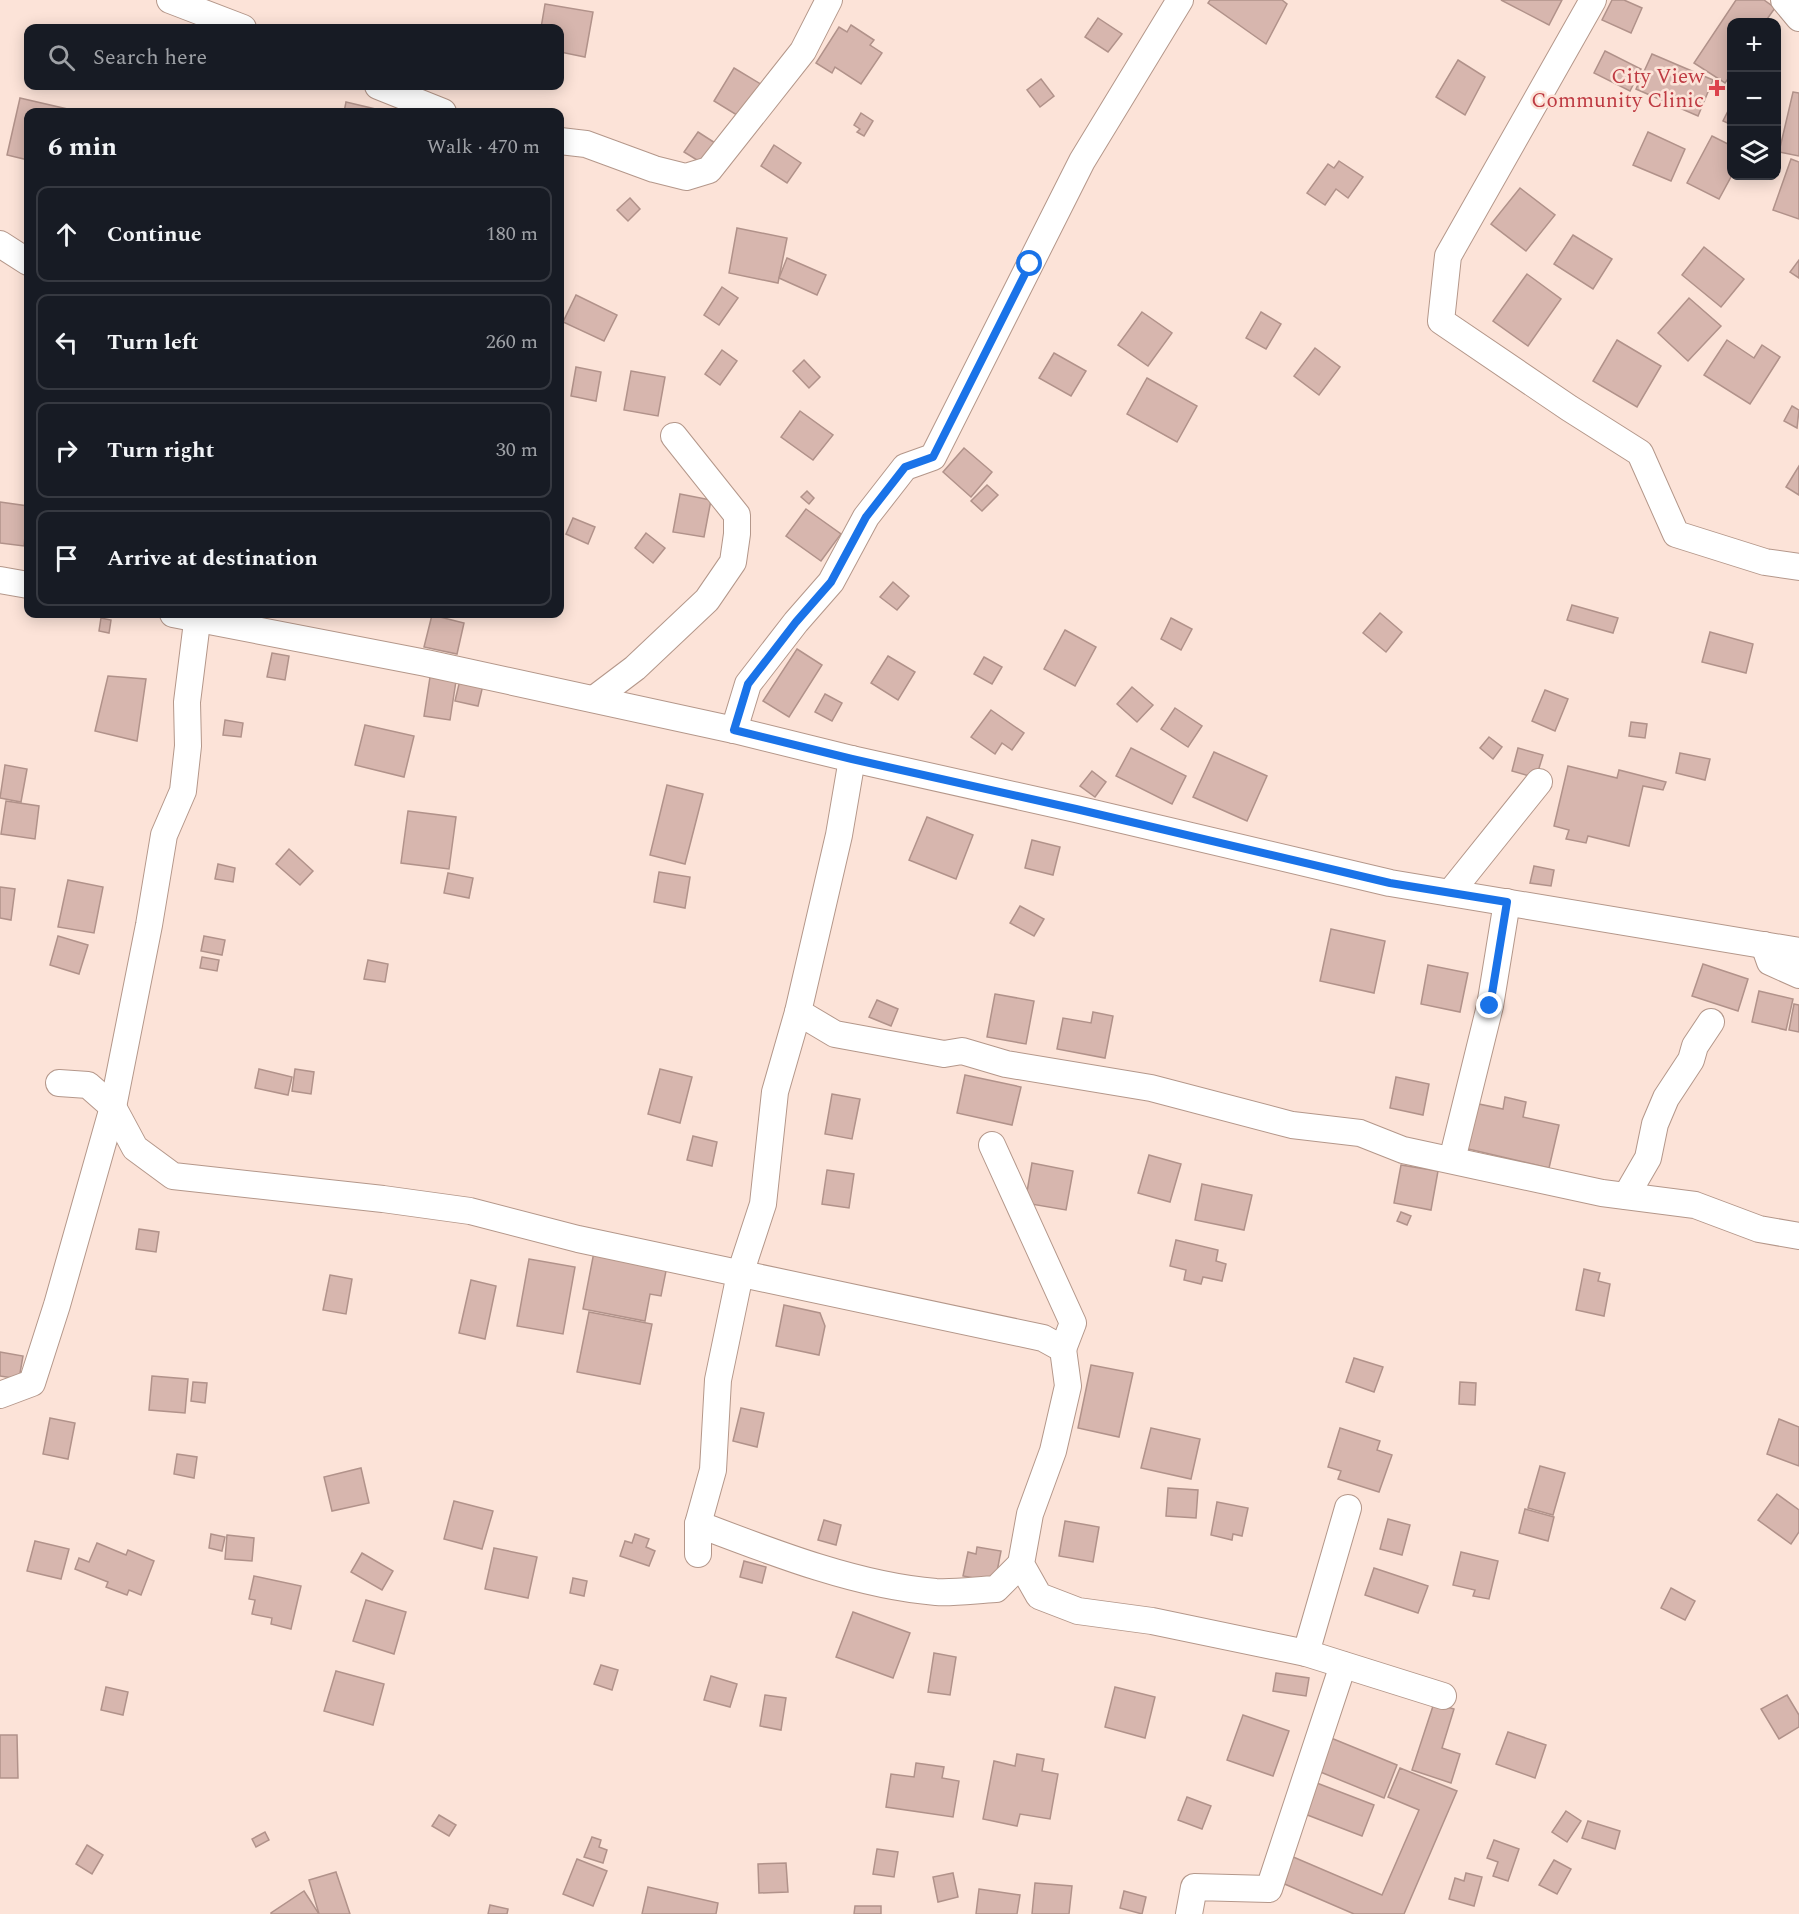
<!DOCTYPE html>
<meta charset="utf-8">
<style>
:root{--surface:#171b24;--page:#242831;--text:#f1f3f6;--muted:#9ea1a6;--line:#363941}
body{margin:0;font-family:Spectral,serif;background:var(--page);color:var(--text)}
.controls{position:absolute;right:18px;top:18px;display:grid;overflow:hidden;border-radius:12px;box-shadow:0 3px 15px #0003}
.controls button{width:54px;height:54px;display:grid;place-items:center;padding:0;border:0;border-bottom:2px solid var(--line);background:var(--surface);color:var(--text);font:30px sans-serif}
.stop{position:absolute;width:18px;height:18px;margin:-14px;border:4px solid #1a73e8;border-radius:50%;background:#fff}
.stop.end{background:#1a73e8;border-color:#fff;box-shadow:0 2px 6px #0008}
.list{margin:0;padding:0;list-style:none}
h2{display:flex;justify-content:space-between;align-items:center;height:78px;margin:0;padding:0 24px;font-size:26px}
h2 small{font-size:20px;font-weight:400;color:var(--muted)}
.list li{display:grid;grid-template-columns:39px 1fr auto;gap:18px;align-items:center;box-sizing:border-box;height:96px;margin:0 12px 12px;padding:0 12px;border:2px solid var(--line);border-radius:12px}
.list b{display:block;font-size:22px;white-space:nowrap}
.list em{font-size:20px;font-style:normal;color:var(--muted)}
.icon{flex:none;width:33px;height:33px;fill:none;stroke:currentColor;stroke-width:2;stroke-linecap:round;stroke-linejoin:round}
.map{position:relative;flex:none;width:1799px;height:1914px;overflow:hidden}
.search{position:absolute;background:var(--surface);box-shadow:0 3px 15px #0003;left:24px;top:24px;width:540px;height:66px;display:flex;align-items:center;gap:15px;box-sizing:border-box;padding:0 21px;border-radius:12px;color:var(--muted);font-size:22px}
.panel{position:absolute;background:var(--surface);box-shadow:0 3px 15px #0003;left:24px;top:108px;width:540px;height:510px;border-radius:12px}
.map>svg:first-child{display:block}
.building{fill:#d7b6ae;stroke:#b1928a;stroke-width:1.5}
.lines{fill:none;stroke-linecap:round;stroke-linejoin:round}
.minor-casing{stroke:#b4978a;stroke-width:28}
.minor{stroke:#fff;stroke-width:26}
.route{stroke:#1a73e8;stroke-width:8}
.health-dot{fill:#e0444e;stroke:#fce3d8;stroke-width:2}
.labels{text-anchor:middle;stroke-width:5;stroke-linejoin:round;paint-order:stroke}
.health-label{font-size:21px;fill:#be3a42;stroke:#fce3d8;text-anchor:end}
</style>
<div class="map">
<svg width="1799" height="1914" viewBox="0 0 1799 1914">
<rect width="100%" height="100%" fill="#fce3d8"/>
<!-- building -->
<g class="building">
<path d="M1210 0H1282L1287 4 1266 44 1208 3Z"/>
<path d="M1501 0H1562L1549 25Z"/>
<path d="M1612 0H1624L1642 8 1631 33 1602 20Z"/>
<path d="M1736 0H1764L1775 8 1765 22H1732V73L1725 83 1694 63Z"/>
<path d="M545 4 593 12 585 57 560 52V28H541Z"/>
<path d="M1098 18 1122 34 1108 52 1085 37Z"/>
<path d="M851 25 874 40 870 45 882 53 861 84 835 67 832 73 816 63 839 27 847 32Z"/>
<path d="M1605 51 1641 69 1630 91 1594 73Z"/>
<path d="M1652 54 1713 80 1698 116 1636 89Z"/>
<path d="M1458 60 1485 77 1465 115 1436 97Z"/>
<path d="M734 68 769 89 745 120 714 101Z"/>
<path d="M1041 79 1054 96 1040 107 1027 90Z"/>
<path d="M1793 92 1799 93V156L1779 152Z"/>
<path d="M20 98 76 111 75 112H28V160L7 155Z"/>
<path d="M346 102 380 110 379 112H344Z"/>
<path d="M1732 103V125L1723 121Z"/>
<path d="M861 113 873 121 864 136 857 132 860 129 854 125Z"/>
<path d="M698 132 723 148 710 168 684 152Z"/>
<path d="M1648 132 1685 149 1671 181 1633 165Z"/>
<path d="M1712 136 1732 146V175L1719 199 1687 183Z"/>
<path d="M774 145 801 163 787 183 761 166Z"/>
<path d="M1791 159 1799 162V219L1773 210Z"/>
<path d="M1339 161 1363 177 1348 198 1336 189 1325 205 1307 193 1328 164 1334 168Z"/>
<path d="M1520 188 1555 215 1526 251 1491 224Z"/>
<path d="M630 198 640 209 628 221 617 210Z"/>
<path d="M737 228 787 238 778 283 729 273Z"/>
<path d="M1573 235 1612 259 1593 289 1554 264Z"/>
<path d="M1704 247 1744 279 1721 307 1682 275Z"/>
<path d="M787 258 826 275 817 295 779 278Z"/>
<path d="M1799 260V278L1790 272Z"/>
<path d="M1527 274 1561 299 1528 346 1493 321Z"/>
<path d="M722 287 738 298 719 325 704 315Z"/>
<path d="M576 295 617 315 604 341 563 322Z"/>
<path d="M1689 298 1721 326 1688 361 1658 333Z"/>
<path d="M1142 312 1172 333 1148 366 1118 345Z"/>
<path d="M1261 312 1281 324 1266 349 1246 338Z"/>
<path d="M1617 340 1661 366 1637 407 1593 381Z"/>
<path d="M1727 340 1754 358 1762 345 1780 357 1750 404 1704 375Z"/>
<path d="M1315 348 1340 367 1319 395 1294 376Z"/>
<path d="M722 350 737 361 720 385 705 374Z"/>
<path d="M1054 353 1086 371 1071 396 1039 378Z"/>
<path d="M804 360 820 377 809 388 793 371Z"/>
<path d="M576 367 601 372 596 401 571 396Z"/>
<path d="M631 371 665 377 658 416 624 410Z"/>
<path d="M1147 378 1197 406 1177 442 1127 414Z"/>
<path d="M1792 406 1799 410 1797 428 1784 421Z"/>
<path d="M800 411 833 435 813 460 781 437Z"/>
<path d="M964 448 992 472 971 497 943 472Z"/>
<path d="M1799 466V495L1786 487Z"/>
<path d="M987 485 998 495 982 511 971 501Z"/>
<path d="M807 491 814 498 809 504 801 497Z"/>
<path d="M680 494 711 500 704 537 673 532Z"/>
<path d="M0 502 28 506 24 546 0 543Z"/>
<path d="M806 509 841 534 821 561 786 536Z"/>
<path d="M573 518 595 527 588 544 566 534Z"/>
<path d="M646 533 665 548 653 563 635 548Z"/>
<path d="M893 582 909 596 897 610 880 597Z"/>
<path d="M1572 605 1618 618 1613 633 1567 620Z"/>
<path d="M1380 613 1402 632 1386 652 1363 633Z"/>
<path d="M432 615 464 623 457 654 424 647Z"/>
<path d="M101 618 111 620 109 633 99 631Z"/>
<path d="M1171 618 1192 629 1181 650 1161 639Z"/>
<path d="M1065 630 1096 647 1075 686 1044 669Z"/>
<path d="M1710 632 1753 644 1746 673 1702 662Z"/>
<path d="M797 649 822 665 789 717 763 701Z"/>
<path d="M272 653 289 656 285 680 267 677Z"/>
<path d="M888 656 915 672 898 700 871 683Z"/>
<path d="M984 657 1002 667 992 684 974 674Z"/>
<path d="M108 676 146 679 137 741 95 731Z"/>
<path d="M430 677 456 681 450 720 424 716Z"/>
<path d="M460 680 483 685 478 706 455 701Z"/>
<path d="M1132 687 1153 705 1137 722 1117 704Z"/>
<path d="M1545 690 1568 699 1555 731 1532 721Z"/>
<path d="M825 694 842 703 832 721 815 712Z"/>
<path d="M1175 708 1202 726 1188 747 1161 729Z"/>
<path d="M991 710 1024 733 1012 750 1002 743 995 754 971 737Z"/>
<path d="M225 720 243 723 241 737 223 735Z"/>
<path d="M1631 722 1647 724 1645 738 1629 736Z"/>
<path d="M365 725 414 736 404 777 355 765Z"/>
<path d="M1489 737 1502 747 1493 759 1480 748Z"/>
<path d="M1131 748 1186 776 1172 804 1116 776Z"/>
<path d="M1518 748 1543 755 1536 778 1512 771Z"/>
<path d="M1214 752 1267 776 1247 821 1193 797Z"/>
<path d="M1680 753 1710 759 1705 780 1676 773Z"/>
<path d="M5 765 27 769 21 802 0 798Z"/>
<path d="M1568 766 1617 778 1619 770 1666 782 1663 790 1643 786 1629 846 1588 836 1586 843 1566 839 1569 830 1554 826Z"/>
<path d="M1092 771 1106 782 1095 797 1080 786Z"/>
<path d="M667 785 703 794 685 864 650 855Z"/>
<path d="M6 801 39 806 35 839 1 834Z"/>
<path d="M408 811 456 817 449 869 401 863Z"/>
<path d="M927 817 973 835 956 879 909 860Z"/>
<path d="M1032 840 1060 847 1053 875 1025 868Z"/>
<path d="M289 849 313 871 300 885 276 864Z"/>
<path d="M218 864 235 868 233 882 215 879Z"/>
<path d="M1534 866 1554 870 1551 886 1530 883Z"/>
<path d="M659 872 690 877 685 908 654 902Z"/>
<path d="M448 873 473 878 469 898 444 893Z"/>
<path d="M68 880 103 887 94 933 58 927Z"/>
<path d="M0 887 15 889 11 920 0 918Z"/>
<path d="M1020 906 1044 919 1034 936 1010 923Z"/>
<path d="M1331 929 1385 941 1374 993 1320 981Z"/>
<path d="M58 936 88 945 79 974 50 965Z"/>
<path d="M204 936 225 940 222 955 201 951Z"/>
<path d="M202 957 219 960 217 971 200 968Z"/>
<path d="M368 960 388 964 385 982 364 979Z"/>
<path d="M1703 964 1748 979 1738 1011 1692 996Z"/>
<path d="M1428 965 1468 973 1460 1012 1421 1004Z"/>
<path d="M1759 991 1793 999 1786 1030 1752 1022Z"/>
<path d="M995 994 1034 1001 1026 1044 987 1037Z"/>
<path d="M877 1000 898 1009 891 1026 869 1017Z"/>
<path d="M1794 1004 1799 1005V1032L1789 1030Z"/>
<path d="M1093 1012 1113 1016 1105 1058 1057 1049 1063 1018 1091 1023Z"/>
<path d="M259 1069 292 1077 288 1095 255 1088Z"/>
<path d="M295 1069 314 1072 311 1094 292 1091Z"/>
<path d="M660 1069 692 1077 680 1123 648 1114Z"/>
<path d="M965 1075 1021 1087 1012 1125 957 1113Z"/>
<path d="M1396 1077 1429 1084 1423 1115 1390 1108Z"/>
<path d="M832 1094 860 1099 852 1139 825 1134Z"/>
<path d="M1505 1097 1526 1102 1523 1117 1559 1125 1549 1168 1464 1148 1474 1103 1503 1109Z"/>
<path d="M693 1136 717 1142 712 1166 687 1160Z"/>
<path d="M1149 1155 1181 1164 1170 1202 1138 1193Z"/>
<path d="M1032 1163 1073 1171 1066 1210 1025 1203Z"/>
<path d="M1401 1165 1438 1171 1431 1210 1394 1203Z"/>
<path d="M827 1170 854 1174 849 1208 822 1204Z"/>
<path d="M1202 1184 1252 1195 1244 1230 1195 1220Z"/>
<path d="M1401 1212 1411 1216 1407 1225 1397 1221Z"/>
<path d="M139 1229 159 1232 156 1252 136 1249Z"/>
<path d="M1176 1240 1218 1250 1216 1261 1226 1264 1222 1281 1203 1277 1201 1284 1184 1280 1186 1270 1170 1266Z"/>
<path d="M594 1252 667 1266 661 1296 650 1294 645 1321 583 1309Z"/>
<path d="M529 1259 575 1267 563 1334 517 1326Z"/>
<path d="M1584 1269 1600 1273 1598 1281 1610 1284 1604 1316 1576 1310Z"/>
<path d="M330 1275 352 1279 346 1314 323 1310Z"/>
<path d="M471 1280 496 1286 485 1339 459 1333Z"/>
<path d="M784 1305 820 1313 825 1326 819 1355 776 1346Z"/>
<path d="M589 1312 652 1324 640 1384 577 1372Z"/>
<path d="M0 1352 23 1356 19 1379 0 1376Z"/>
<path d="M1354 1358 1383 1367 1374 1392 1346 1382Z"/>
<path d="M1091 1365 1133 1373 1119 1437 1078 1428Z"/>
<path d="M152 1376 188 1379 185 1413 149 1410Z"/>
<path d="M193 1382 207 1383 205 1403 191 1401Z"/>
<path d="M1460 1382 1476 1383 1475 1405 1459 1404Z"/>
<path d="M741 1408 764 1413 757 1447 733 1441Z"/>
<path d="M50 1418 75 1423 68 1459 43 1454Z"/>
<path d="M1779 1419 1799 1427V1466L1767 1454Z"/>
<path d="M1151 1428 1200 1439 1191 1479 1141 1468Z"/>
<path d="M1340 1428 1380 1441 1377 1450 1392 1455 1379 1492 1338 1479 1341 1471 1328 1467Z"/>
<path d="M177 1454 197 1457 194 1478 174 1474Z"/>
<path d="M1540 1466 1565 1473 1553 1515 1528 1508Z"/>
<path d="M361 1468 369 1503 332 1511 324 1477Z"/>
<path d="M1168 1488 1198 1490 1196 1518 1166 1516Z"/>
<path d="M1777 1494 1799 1510V1532L1791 1544 1758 1520Z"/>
<path d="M454 1501 493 1511 482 1549 444 1539Z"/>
<path d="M1217 1502 1248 1508 1242 1536 1233 1534 1232 1540 1211 1535Z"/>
<path d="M1525 1509 1554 1517 1548 1541 1519 1533Z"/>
<path d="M1388 1519 1410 1525 1402 1555 1380 1549Z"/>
<path d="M824 1520 841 1525 836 1545 818 1540Z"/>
<path d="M1065 1521 1099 1527 1093 1562 1059 1556Z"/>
<path d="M211 1534 225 1537 222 1551 209 1548Z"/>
<path d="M635 1534 649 1539 646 1547 655 1551 649 1566 620 1556 625 1541 632 1543Z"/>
<path d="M227 1535 254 1538 252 1561 225 1559Z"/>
<path d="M35 1541 69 1549 61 1579 27 1571Z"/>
<path d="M97 1543 126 1555 128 1550 154 1561 141 1595 129 1590 127 1595 106 1587 108 1582 75 1569 79 1558 89 1562Z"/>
<path d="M977 1547 1001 1551 995 1582 963 1576 968 1552 976 1554Z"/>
<path d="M494 1548 537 1557 528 1598 485 1589Z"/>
<path d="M1461 1552 1498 1561 1489 1599 1473 1596 1475 1590 1453 1585Z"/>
<path d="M362 1553 393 1571 382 1590 351 1572Z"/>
<path d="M744 1561 766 1567 762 1583 740 1577Z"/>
<path d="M1374 1568 1428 1586 1418 1613 1365 1595Z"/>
<path d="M254 1576 301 1586 291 1629 271 1624 272 1618 252 1614 255 1600 249 1599Z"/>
<path d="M573 1578 587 1581 584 1596 570 1593Z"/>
<path d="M1671 1588 1695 1601 1685 1620 1661 1608Z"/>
<path d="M366 1600 406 1612 394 1654 353 1641Z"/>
<path d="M853 1612 910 1633 893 1678 836 1657Z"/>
<path d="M934 1653 956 1657 950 1695 928 1692Z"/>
<path d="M601 1665 618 1670 612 1690 594 1684Z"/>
<path d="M336 1671 384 1684 373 1725 324 1711Z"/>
<path d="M1276 1673 1309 1678 1306 1696 1273 1691Z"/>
<path d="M711 1676 737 1684 730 1707 704 1700Z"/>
<path d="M106 1687 128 1692 123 1715 101 1710Z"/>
<path d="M1115 1687 1155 1697 1145 1738 1105 1727Z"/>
<path d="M765 1695 786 1698 781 1730 760 1726Z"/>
<path d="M1787 1695 1799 1715V1727L1779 1739 1761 1709Z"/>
<path d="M1434 1703 1454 1709 1442 1748 1460 1754 1451 1783 1412 1770Z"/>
<path d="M1243 1715 1289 1731 1273 1776 1227 1760Z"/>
<path d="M1508 1732 1546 1745 1535 1778 1496 1764Z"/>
<path d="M0 1735H17L18 1778H0Z"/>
<path d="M1331 1738 1397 1765 1384 1798 1318 1771Z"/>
<path d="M1017 1754 1044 1759 1042 1771 1058 1774 1050 1819 1020 1814 1017 1826 983 1819 994 1761 1015 1766Z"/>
<path d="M916 1763 944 1767 942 1778 959 1781 953 1817 886 1807 891 1774 914 1777Z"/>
<path d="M1400 1768 1457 1791 1404 1914H1354L1280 1882 1291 1856 1382 1895 1419 1810 1388 1797Z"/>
<path d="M1309 1780 1374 1805 1362 1836 1297 1811Z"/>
<path d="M1187 1797 1211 1806 1202 1829 1178 1820Z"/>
<path d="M1566 1811 1581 1821 1567 1842 1552 1832Z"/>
<path d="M439 1815 456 1825 449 1836 432 1826Z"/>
<path d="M1588 1821 1620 1831 1615 1849 1582 1838Z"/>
<path d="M265 1832 269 1840 256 1847 252 1839Z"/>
<path d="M592 1837 601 1840 599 1847 607 1850 603 1863 584 1857Z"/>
<path d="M1494 1840 1519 1849 1508 1881 1493 1876 1498 1862 1487 1858Z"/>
<path d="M87 1845 103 1855 92 1874 76 1864Z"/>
<path d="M877 1849 898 1852 894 1877 873 1874Z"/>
<path d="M577 1859 607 1871 593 1906 563 1894Z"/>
<path d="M1554 1860 1571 1869 1557 1894 1539 1885Z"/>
<path d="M786 1863 788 1892 759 1893 758 1864Z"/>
<path d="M336 1872 350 1914H319L309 1880Z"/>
<path d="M953 1873 958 1897 938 1902 933 1877Z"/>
<path d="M1466 1873 1482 1877 1474 1906 1449 1899 1455 1878 1464 1881Z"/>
<path d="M1035 1883 1072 1886 1069 1914H1032Z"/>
<path d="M648 1887 718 1903 716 1914H642Z"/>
<path d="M979 1889 1020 1895 1017 1914H976Z"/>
<path d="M304 1891 319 1914H271V1913Z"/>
<path d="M1124 1891 1146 1897 1142 1914 1120 1908Z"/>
<path d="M490 1905 508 1909 507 1914H488Z"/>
<path d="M855 1906H881V1914H854Z"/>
</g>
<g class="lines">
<!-- minor casing -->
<g class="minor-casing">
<g id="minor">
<path d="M170 0 243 28"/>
<path d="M1593 0 1448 256 1441 321 1569 408 1640 453 1676 534 1765 562 1799 567"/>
<path d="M1784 0 1799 18"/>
<path d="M378 86 443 112"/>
<path d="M560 141 586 144 654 169 686 177 709 170 803 51 829 0"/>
<path d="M0 244 28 262"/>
<path d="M0 580 28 585"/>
<path d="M173 614 426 663 734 730 852 759 1076 809 1390 883 1799 951"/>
<path d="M594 699 635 668 707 600 733 562 737 534V515L674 436"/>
<path d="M734 730 748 684 796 622 831 582 866 517 905 467 933 457 1082 161 1180 0"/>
<path d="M852 759 839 835 798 1012 835 1034 944 1054 962 1051 1006 1064 1151 1088 1292 1125 1360 1133 1403 1150 1602 1193 1695 1205 1759 1229 1799 1236"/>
<path d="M1450 893 1539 782"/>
<path d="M1764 945 1770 962 1799 975"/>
<path d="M59 1083 88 1085 113 1107 135 1148 173 1176 383 1199 470 1211 578 1239 1043 1338 1063 1349 1068 1386 1053 1451 1030 1514 1021 1564 1039 1596 1078 1611 1152 1621 1306 1653 1443 1696"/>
<path d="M992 1145 1073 1323 1063 1349"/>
<path d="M1452 1160 1490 1006 1507 902"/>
<path d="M1626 1196 1648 1158 1655 1124 1666 1098 1691 1060 1695 1046 1711 1022"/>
<path d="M0 1395 32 1383 57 1305 113 1107 149 925 164 835 183 791 188 746 187 702 198 614"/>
<path d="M698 1524C771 1552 858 1586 936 1592 955 1593 976 1590 996 1589L1021 1564"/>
<path d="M698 1554V1524L713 1470 718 1380 740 1274 763 1204 775 1092 798 1012"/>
<path d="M1306 1653 1348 1508"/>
<path d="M1189 1914 1194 1887 1269 1889 1343 1665"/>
</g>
</g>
<!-- minor -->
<use href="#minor" class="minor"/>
</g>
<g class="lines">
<!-- route -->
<path class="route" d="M1030 264 933 457 905 467 866 517 831 582 796 622 748 684 734 730 852 759 1076 809 1390 883 1507 902 1490 1006"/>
</g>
<!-- markers -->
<path class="health-dot" d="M1714 79h6v6h6v6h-6v6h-6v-6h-6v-6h6z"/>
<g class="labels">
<!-- health labels -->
<g class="health-label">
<text x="1704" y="83">City View<tspan x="1704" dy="24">Community Clinic</tspan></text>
</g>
</g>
</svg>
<div class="controls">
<button>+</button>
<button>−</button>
<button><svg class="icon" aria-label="layers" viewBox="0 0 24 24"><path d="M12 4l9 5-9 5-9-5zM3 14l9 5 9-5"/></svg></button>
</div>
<div class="stop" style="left:1030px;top:264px"></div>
<div class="stop end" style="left:1490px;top:1006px"></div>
<div class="search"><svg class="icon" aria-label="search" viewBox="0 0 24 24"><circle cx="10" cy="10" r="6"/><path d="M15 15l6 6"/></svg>Search here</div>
<section class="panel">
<h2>6 min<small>Walk · 470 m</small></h2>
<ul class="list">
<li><svg class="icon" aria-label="ahead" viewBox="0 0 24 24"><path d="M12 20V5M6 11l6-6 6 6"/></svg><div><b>Continue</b></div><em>180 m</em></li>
<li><svg class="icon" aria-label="left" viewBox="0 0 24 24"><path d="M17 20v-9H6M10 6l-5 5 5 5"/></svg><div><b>Turn left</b></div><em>260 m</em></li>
<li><svg class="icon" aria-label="right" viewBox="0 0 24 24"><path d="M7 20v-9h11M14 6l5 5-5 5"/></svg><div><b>Turn right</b></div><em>30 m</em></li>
<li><svg class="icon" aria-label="arrive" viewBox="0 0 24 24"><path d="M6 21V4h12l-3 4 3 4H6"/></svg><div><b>Arrive at destination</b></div></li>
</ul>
</section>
</div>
